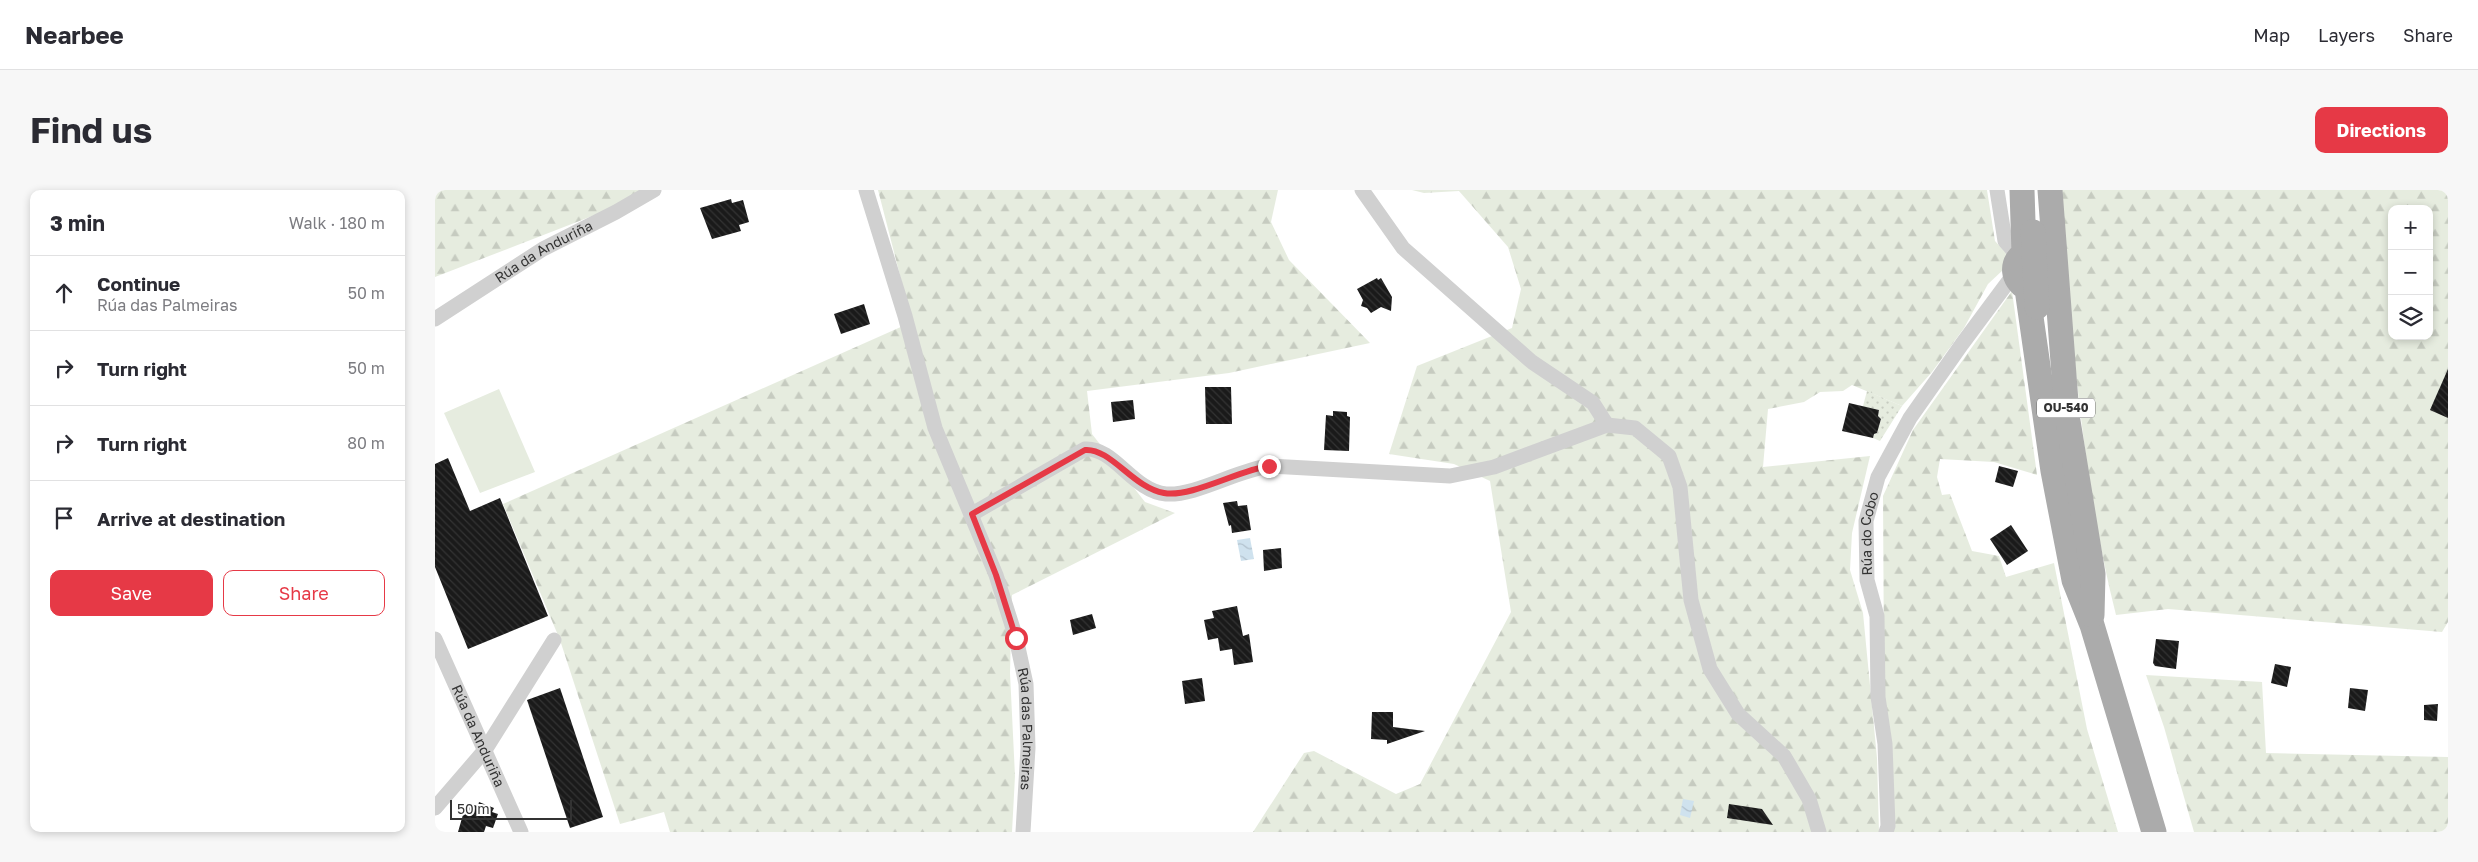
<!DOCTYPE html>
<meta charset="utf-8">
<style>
:root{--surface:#fff;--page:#f7f7f7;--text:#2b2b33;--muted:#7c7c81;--line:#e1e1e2;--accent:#e63946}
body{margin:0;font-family:"Golos Text",sans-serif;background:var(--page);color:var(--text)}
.controls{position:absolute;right:15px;top:15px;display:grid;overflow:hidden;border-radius:10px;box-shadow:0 2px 8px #0003}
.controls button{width:45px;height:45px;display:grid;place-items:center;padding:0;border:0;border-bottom:1px solid var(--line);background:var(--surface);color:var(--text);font:25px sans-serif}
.scale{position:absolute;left:15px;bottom:12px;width:122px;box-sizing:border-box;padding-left:5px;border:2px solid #333;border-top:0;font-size:14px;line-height:18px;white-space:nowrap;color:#333;-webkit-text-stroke:4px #fff;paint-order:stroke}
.stop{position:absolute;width:15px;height:15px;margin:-11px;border:4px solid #e63946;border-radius:50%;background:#fff}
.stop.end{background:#e63946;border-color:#fff;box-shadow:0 1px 5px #0008}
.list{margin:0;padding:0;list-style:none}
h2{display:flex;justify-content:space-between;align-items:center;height:65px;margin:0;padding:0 20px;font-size:21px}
h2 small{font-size:16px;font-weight:400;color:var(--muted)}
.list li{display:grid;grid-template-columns:32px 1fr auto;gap:15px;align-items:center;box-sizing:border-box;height:75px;padding:0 20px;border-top:1px solid var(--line)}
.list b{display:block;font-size:19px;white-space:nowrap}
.list p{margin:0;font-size:16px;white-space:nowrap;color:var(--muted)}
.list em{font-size:16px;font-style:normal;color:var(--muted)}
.actions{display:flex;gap:10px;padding:15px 20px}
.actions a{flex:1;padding:11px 0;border:1px solid var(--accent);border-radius:10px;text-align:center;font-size:18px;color:var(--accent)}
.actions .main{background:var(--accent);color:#fff}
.icon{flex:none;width:28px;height:28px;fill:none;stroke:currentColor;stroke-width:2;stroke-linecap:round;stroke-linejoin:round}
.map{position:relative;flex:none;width:2013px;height:642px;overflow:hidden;border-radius:10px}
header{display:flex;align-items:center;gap:30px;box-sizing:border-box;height:70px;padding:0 25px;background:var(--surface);border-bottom:1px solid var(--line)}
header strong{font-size:24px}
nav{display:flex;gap:28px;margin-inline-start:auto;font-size:18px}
.intro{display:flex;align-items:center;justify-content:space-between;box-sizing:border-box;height:120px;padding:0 30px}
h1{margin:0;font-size:35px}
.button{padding:12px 22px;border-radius:10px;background:var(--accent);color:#fff;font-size:18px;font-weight:700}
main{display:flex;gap:30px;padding:0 30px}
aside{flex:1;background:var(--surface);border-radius:10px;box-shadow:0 2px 8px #0003}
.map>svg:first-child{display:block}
.green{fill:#e6ecdf}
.forest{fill:url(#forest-firs);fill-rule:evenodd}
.garden{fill:url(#garden-dots)}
.water{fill:url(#water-waves)}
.building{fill:url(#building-back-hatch)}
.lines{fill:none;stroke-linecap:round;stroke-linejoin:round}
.street{stroke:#d0d0d0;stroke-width:15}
.primary{stroke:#ababab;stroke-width:25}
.route{stroke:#e63946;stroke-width:6}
.labels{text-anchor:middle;stroke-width:5;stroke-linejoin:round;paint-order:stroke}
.shield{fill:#fff;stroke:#707070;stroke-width:1}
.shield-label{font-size:12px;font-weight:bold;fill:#333}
.street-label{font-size:14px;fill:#333;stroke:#fff}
</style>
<header>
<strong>Nearbee</strong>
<nav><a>Map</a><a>Layers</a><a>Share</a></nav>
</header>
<div class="intro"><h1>Find us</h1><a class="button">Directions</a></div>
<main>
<aside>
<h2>3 min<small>Walk · 180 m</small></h2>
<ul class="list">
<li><svg class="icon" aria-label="ahead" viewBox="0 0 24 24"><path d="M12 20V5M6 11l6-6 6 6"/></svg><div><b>Continue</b><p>Rúa das Palmeiras</p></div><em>50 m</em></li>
<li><svg class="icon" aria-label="right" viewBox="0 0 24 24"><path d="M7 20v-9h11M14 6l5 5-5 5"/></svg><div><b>Turn right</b></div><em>50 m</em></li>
<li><svg class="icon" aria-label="right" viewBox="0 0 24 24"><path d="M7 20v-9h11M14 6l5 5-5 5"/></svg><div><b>Turn right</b></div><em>80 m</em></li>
<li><svg class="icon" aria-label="arrive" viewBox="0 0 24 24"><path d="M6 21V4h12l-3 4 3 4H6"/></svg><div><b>Arrive at destination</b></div></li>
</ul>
<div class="actions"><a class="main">Save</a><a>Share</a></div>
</aside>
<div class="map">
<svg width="2013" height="642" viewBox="0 0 2013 642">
<defs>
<pattern id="forest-firs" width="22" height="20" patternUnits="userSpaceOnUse" patternTransform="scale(1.25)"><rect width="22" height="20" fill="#e6ecdf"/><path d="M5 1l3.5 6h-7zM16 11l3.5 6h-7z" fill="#c6cbc0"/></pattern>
<pattern id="garden-dots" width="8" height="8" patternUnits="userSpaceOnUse" patternTransform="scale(1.25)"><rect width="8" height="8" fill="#e6ecdf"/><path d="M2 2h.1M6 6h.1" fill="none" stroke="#c6cbc0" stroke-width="1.8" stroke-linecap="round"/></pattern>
<pattern id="water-waves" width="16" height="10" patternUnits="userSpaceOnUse" patternTransform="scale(1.25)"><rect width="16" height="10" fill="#cfe2ee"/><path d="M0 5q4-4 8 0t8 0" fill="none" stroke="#b2c2cd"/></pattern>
<pattern id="building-back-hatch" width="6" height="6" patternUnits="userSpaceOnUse" patternTransform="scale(1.25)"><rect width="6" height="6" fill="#1a1a1a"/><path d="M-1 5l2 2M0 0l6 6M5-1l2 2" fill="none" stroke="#333"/></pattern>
</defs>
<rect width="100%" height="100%" fill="#fff"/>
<!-- green -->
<path class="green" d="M64 199 100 282 45 303 9 223Z"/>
<!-- forest -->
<g class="forest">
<path d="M0 0H206L183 16 0 87Z"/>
<path d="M443 0H843L836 32 854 70 935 153 794 183 652 201 657 244 710 312 740 323 577 405 575 483 580 586 577 642H235L229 622 185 634 125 450 68 314 477 132Z"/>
<path d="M977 0H1552L1560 51 1575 67 1568 80 1553 94 1529 138 1497 182 1467 216 1417 195 1408 201 1385 202 1369 212 1333 219 1328 277 1435 266 1417 343 1415 380 1428 423 1442 568 1444 642H818L869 563 879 561 961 604 985 594 1076 422 1055 291 1019 274 954 264 982 176 1077 138 1086 99 1073 57 1024 1 989 3Z"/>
<path d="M1625 0H2013V432L2007 442 1733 419 1681 425C1646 286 1637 143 1625 0ZM1957 19H1994V146H1957Z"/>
<path d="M1577 101 1602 285 1559 272 1505 269 1502 287 1507 305 1515 304 1537 361 1564 366 1571 387 1619 373 1652 539 1683 642H1450L1448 306 1478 240Z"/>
<path d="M1711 485 1827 492 1831 563 2013 567V642H1759L1729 537Z"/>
</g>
<!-- garden -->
<path class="garden" d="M1432 201 1467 216 1445 251 1438 248 1439 244 1442 243 1446 229 1443 226 1444 220 1434 218 1433 221 1428 216Z"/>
<!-- water -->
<g class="water">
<path d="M815 348 819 369 806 371 802 350Z"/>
<path d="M1248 609 1259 611 1255 628 1245 625Z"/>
</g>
<!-- building -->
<g class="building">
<path d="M296 9 297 13 308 10 314 32 304 35 306 41 277 49 265 18Z"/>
<path d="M942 88 943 90 946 88 957 107 956 121 946 117 936 123 932 118 926 116 928 110 922 99Z"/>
<path d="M429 114 435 134 406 144 399 124Z"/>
<path d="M2013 179V228L1995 220Z"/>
<path d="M770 197H796L797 234H771Z"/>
<path d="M698 210 700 229 678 232 676 212Z"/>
<path d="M1414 213 1444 220 1443 226 1446 229 1442 243 1439 244 1438 248 1407 241Z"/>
<path d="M898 221 912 222V226L915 227 914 261 889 260 891 225 898 226Z"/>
<path d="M13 268 35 321 65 308 113 426 33 459 0 377V274Z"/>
<path d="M1564 276 1583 281 1578 297 1560 292Z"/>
<path d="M802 311 803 316 812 315 816 340 797 343 796 335 794 336 788 313Z"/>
<path d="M1576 335 1593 361 1572 375 1555 349Z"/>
<path d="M846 358 847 378 829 381 828 360Z"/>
<path d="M802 416 808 446 814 444 818 472 799 475 797 459 785 461 783 448 773 450 769 430 779 428 777 421Z"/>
<path d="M657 424 661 438 638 445 635 430Z"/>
<path d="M1721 449 1744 451 1741 479 1720 476 1718 473Z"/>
<path d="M1840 474 1856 477 1852 497 1836 493Z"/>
<path d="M767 488 770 511 750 514 747 491Z"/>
<path d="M125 498 168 627 135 638 92 510Z"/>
<path d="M1915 498 1933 500 1930 521 1913 518Z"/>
<path d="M2003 514 2002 531 1989 530V515Z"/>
<path d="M937 522H958V537L990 541 952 554V550L936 549Z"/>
<path d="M44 612 59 618 57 622 63 624 58 638 51 636 49 642H23L29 621 32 622 35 614 43 616Z"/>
<path d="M1294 614 1327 619 1338 635 1292 628Z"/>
</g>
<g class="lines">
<!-- street -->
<g class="street">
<path id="s1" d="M431 0 470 126 500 238 561 385 581 448 591 494 593 558 588 642"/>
<path d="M927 0 968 58 1097 172 1158 213 1172 235"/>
<path d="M1562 0 1570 51 1584 67"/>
<path id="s2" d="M0 129 108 59 181 22 219 0"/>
<path d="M537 324 650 259C679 257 698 301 731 304 761 306 802 280 834 276L1015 286 1059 277 1172 235 1200 238 1234 266 1245 297 1256 410 1275 479 1303 524 1349 566 1374 609 1384 642"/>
<path id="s3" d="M0 449 86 642"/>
<path d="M0 618 50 560 119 450"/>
<path id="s4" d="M1451 642 1453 636 1450 554 1443 507 1442 426 1432 390 1431 331 1443 287 1475 228 1527 154 1579 84"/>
</g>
<!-- primary -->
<g class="primary">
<path d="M1587 0 1589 63C1575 74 1577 89 1592 99L1618 281 1639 390 1657 435 1719 642"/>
<path d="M1615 0 1632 225 1658 384 1657 425"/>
<path d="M1598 42 1602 117"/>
</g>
</g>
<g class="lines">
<!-- route -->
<path class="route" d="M581 448 561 385 537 324 650 260C676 258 698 298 729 303 756 308 804 280 834 276"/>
</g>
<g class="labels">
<!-- shield labels -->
<rect class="shield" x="1602" y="208.5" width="58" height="19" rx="4"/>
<g class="shield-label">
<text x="1631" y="222">OU-540</text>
</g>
<!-- street labels -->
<g class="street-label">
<text dy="5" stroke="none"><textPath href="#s2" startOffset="128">Rúa da Anduriña</textPath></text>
<text dy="5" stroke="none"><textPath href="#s4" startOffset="301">Rúa do Cobo</textPath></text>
<text dy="5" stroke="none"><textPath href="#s1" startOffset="565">Rúa das Palmeiras</textPath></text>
<text dy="5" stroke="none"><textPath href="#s3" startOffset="106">Rúa da Anduriña</textPath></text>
</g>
</g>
</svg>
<div class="controls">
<button>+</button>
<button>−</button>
<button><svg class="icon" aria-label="layers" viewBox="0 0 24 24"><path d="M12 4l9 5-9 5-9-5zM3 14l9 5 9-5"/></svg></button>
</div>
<div class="scale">50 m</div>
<div class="stop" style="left:581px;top:448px"></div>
<div class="stop end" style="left:834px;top:276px"></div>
</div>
</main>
